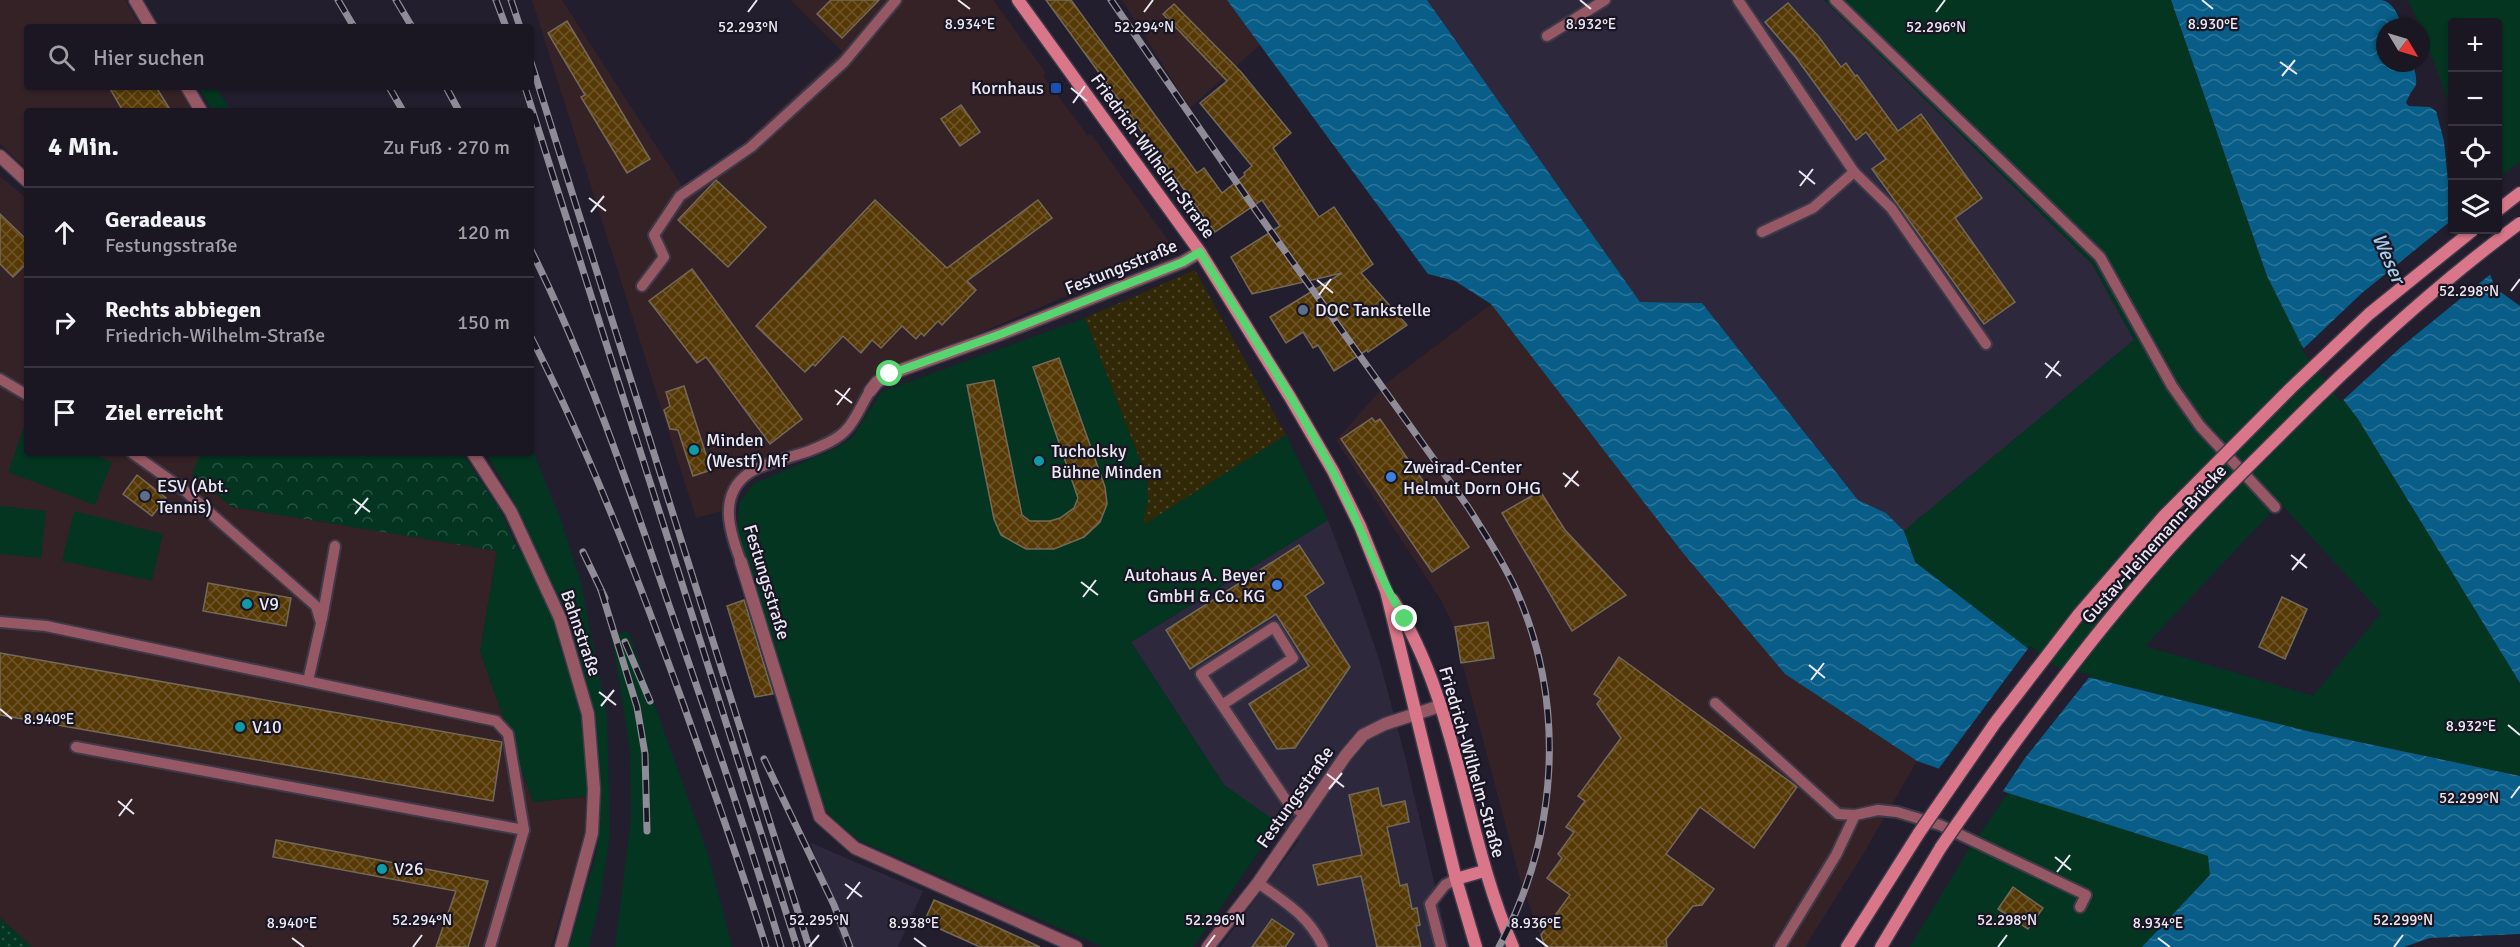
<!DOCTYPE html>
<html lang="de">
<meta charset="utf-8">
<style>
:root{--surface:#1a1622;--page:#27232f;--text:#f1f3f6;--muted:#9f9fa5;--line:#383540}
body{margin:0;font-family:Signika,sans-serif;background:var(--page);color:var(--text)}
.controls{position:absolute;right:18px;top:18px;display:grid;overflow:hidden;border-radius:6px;box-shadow:0 2px 4px #0004}
.controls button{width:54px;height:54px;display:grid;place-items:center;padding:0;border:0;border-bottom:2px solid var(--line);background:var(--surface);color:var(--text);font:30px sans-serif}
.compass{position:absolute;left:2376px;top:18px;width:54px;height:54px;border-radius:50%;background:var(--surface);box-shadow:0 2px 4px #0004;rotate:128deg}
.stop{position:absolute;width:18px;height:18px;margin:-14px;border:4px solid #57d570;border-radius:50%;background:#fff}
.stop.end{background:#57d570;border-color:#fff;box-shadow:0 2px 6px #0008}
.list{margin:0;padding:0;list-style:none}
h2{display:flex;justify-content:space-between;align-items:center;height:78px;margin:0;padding:0 24px;font-size:26px}
h2 small{font-size:20px;font-weight:400;color:var(--muted)}
.list li{display:grid;grid-template-columns:39px 1fr auto;gap:18px;align-items:center;box-sizing:border-box;height:90px;padding:0 24px;border-top:2px solid var(--line)}
.list b{display:block;font-size:22px;white-space:nowrap}
.list p{margin:0;font-size:20px;white-space:nowrap;color:var(--muted)}
.list em{font-size:20px;font-style:normal;color:var(--muted)}
.icon{flex:none;width:33px;height:33px;fill:none;stroke:currentColor;stroke-width:2;stroke-linecap:round;stroke-linejoin:round}
.map{position:relative;flex:none;width:2520px;height:947px;overflow:hidden}
.search{position:absolute;background:var(--surface);box-shadow:0 2px 4px #0004;left:24px;top:24px;width:510px;height:66px;display:flex;align-items:center;gap:15px;box-sizing:border-box;padding:0 21px;border-radius:6px;color:var(--muted);font-size:22px}
.panel{position:absolute;background:var(--surface);box-shadow:0 2px 4px #0004;left:24px;top:108px;width:510px;height:348px;border-radius:6px}
.map>svg:first-child{display:block}
.commercial{fill:#352227}
.built{fill:#2d283c}
.green{fill:#033521;fill-rule:evenodd}
.forest{fill:url(#forest-crowns)}
.sand{fill:url(#sand-dots)}
.garden{fill:url(#garden-dots)}
.water{fill:url(#water-waves)}
.pier{fill:#221e2d}
.building{fill:url(#building-cross-hatch);stroke:#746959;stroke-width:1.5}
.lines{fill:none;stroke-linecap:round;stroke-linejoin:round}
.lane-casing{stroke:#3e3a49;stroke-width:14}
.street-casing{stroke:#3e3a49;stroke-width:15}
.secondary-casing{stroke:#3e3a49;stroke-width:15}
.lane{stroke:#965864;stroke-width:10}
.street{stroke:#965864;stroke-width:12}
.secondary{stroke:#da7689;stroke-width:12}
.rail-casing{stroke:#8f8c98;stroke-width:7}
.rail{stroke:#191523;stroke-width:4.5;stroke-dasharray:14;stroke-linecap:butt}
.secondary-bridge-casing{stroke:#3e3a49;stroke-width:15;stroke-linecap:butt}
.secondary-bridge{stroke:#da7689;stroke-width:12}
.route{stroke:#57d570;stroke-width:8}
.ticks{fill:none;stroke:#eae8f2;stroke-width:2}
.transit-dot{fill:#1a4fb4;stroke:#191523;stroke-width:2}
.service-dot{fill:#5c6f8a;stroke:#191523;stroke-width:2}
.culture-dot{fill:#0f9aa8;stroke:#191523;stroke-width:2}
.shop-dot{fill:#3f7fe0;stroke:#191523;stroke-width:2}
.labels{text-anchor:middle;stroke-width:4.5;stroke-linejoin:round;paint-order:stroke}
.poi-label{font-size:18px;fill:#eae8f2;stroke:#191523;text-anchor:start}
.street-label{font-size:18px;fill:#eae8f2;stroke:#191523}
.water-label{font-size:20px;font-style:italic;fill:#a5d0ee;stroke:#191523}
.ticks-label{font-size:15px;text-anchor:middle;fill:#eae8f2;stroke:#191523;stroke-width:4.5;stroke-linejoin:round;paint-order:stroke}
</style>
<div class="map">
<svg width="2520" height="947" viewBox="0 0 2520 947">
<defs>
<pattern id="forest-crowns" width="20" height="18" patternUnits="userSpaceOnUse" patternTransform="scale(1.5)"><rect width="20" height="18" fill="#033521"/><path d="M2 6a3 3 0 1 1 6 0M12 15a3 3 0 1 1 6 0" fill="none" stroke="#285242"/></pattern>
<pattern id="sand-dots" width="8" height="8" patternUnits="userSpaceOnUse" patternTransform="scale(1.5)"><rect width="8" height="8" fill="#302806"/><path d="M2 2h.1M6 6h.1" fill="none" stroke="#4e472b" stroke-width="1.8" stroke-linecap="round"/></pattern>
<pattern id="garden-dots" width="8" height="8" patternUnits="userSpaceOnUse" patternTransform="scale(1.5)"><rect width="8" height="8" fill="#033521"/><path d="M2 2h.1M6 6h.1" fill="none" stroke="#285242" stroke-width="1.8" stroke-linecap="round"/></pattern>
<pattern id="water-waves" width="16" height="10" patternUnits="userSpaceOnUse" patternTransform="scale(1.5)"><rect width="16" height="10" fill="#085e88"/><path d="M0 5q4-4 8 0t8 0" fill="none" stroke="#2c7599"/></pattern>
<pattern id="building-cross-hatch" width="8" height="8" patternUnits="userSpaceOnUse" patternTransform="scale(1.5)"><rect width="8" height="8" fill="#563a05"/><path d="M0 0l8 8M0 8l8-8" fill="none" stroke="#6e562a"/></pattern>
</defs>
<rect width="100%" height="100%" fill="#221e2d"/>
<!-- commercial -->
<g class="commercial">
<path d="M0 0H125L141 27H27V87H179L194 111H27V169L0 144Z"/>
<path d="M532 0H562L682 186 730 156 842 51 791 0H993L1046 73 1043 76 1088 136 1091 134 1175 250 874 378 841 428 820 441 748 467 727 493 722 511 696 518Z"/>
<path d="M1122 0H1227L1260 45 1190 108Z"/>
<path d="M0 176 27 199V453H200L193 475 232 507 497 551 480 651 533 802 586 797 585 835 551 947H32L0 918Z"/>
<path d="M1491 304 1683 553 1785 674 1917 761 1862 856 1805 947H1544L1520 879 1451 620 1439 597 1336 440 1388 382Z"/>
</g>
<!-- built -->
<g class="built">
<path d="M1427 0H1824L2092 264 2134 340 1904 531 1886 513 1858 500 1702 303 1640 302Z"/>
<path d="M1328 520 1356 593 1379 659 1406 760 1449 947H1220L1299 840 1224 785 1131 642Z"/>
<path d="M811 843 923 891 898 947H843Z"/>
</g>
<!-- green -->
<g class="green">
<path d="M1824 0H2171L2267 276 2302 346 2358 419 2520 683V776L2307 731 2055 669 1915 562 1904 531 2134 340 2092 264ZM2280 503 2381 613 2313 696 2145 646Z"/>
<path d="M2408 0H2520V162L2498 178V22H2452V111L2421 27Z"/>
<path d="M198 87H216L231 111H213Z"/>
<path d="M1085 318 1147 478 1148 502 1144 524 1286 435 1328 520 1131 642 1224 785 1278 823 1194 947H1103L860 841 834 820 819 800 738 531 739 504 753 484 837 448 853 437 881 392Z"/>
<path d="M24 427 27 429V453H90L112 462 95 505 8 472Z"/>
<path d="M531 447 560 518 581 583 607 715 610 835 599 905 589 947H569L597 851 601 795 533 802 480 651 497 551 535 550 509 493 486 453H531Z"/>
<path d="M0 506 46 511 41 558 0 554Z"/>
<path d="M74 511 163 534 152 581 62 561Z"/>
<path d="M628 631 708 854 732 947H615L631 820 630 751 612 636Z"/>
<path d="M2008 793 2209 856 2211 875 2142 947H1910L1966 854Z"/>
</g>
<!-- forest -->
<path class="forest" d="M200 453H462L501 512 518 551H497L232 507 192 475Z"/>
<!-- sand -->
<path class="sand" d="M1195 270 1286 435 1143 525 1148 502 1147 478 1085 318Z"/>
<!-- garden -->
<path class="garden" d="M0 918 32 947H0Z"/>
<!-- water -->
<g class="water">
<path d="M1227 0H1427L1640 302 1702 303 1858 500 1886 513 1904 531 1915 562 2055 669 2307 731 2520 776V934L2430 938 2404 947H2142L2210 875 2208 856 2008 793 1917 761 1785 674 1683 553 1491 304 1455 281 1428 274Z"/>
<path d="M2171 0H2381C2394 2 2398 16 2403 27H2385V63H2413C2420 93 2415 80 2406 103L2409 106 2430 107 2436 111 2444 141 2448 181 2452 187V230H2474L2495 288 2520 306V683L2358 419 2302 346 2267 276Z"/>
</g>
<!-- pier -->
<g class="pier">
<path d="M2452 220V230H2477L2492 273 2401 347 2341 402 2302 350 2362 293Z"/>
<path d="M2030 646 2057 667 2091 675 2025 758 2001 794 1937 771Z"/>
</g>
<!-- building -->
<g class="building">
<path d="M831 0H879L842 38 817 14Z"/>
<path d="M1046 0H1071L1197 173 1204 168 1222 193 1245 175 1244 173 1252 166 1200 103 1227 81 1163 14 1174 4 1241 72 1291 133 1273 148 1319 217 1334 207 1373 264 1361 273 1407 325 1368 352 1367 350 1334 371 1318 345 1313 348 1303 332 1286 343 1270 317 1342 273 1252 294 1231 257 1280 226 1262 200 1215 232Z"/>
<path d="M1788 3 1819 37 1841 67 1846 63 1855 76 1857 75 1898 131 1921 114 1982 198 1955 218 2015 302 1984 324 1872 169 1886 159 1866 132 1856 140 1797 59 1765 22Z"/>
<path d="M567 21 650 159 627 173 581 97 585 95 548 33Z"/>
<path d="M109 87H156L171 111H123Z"/>
<path d="M961 105 980 132 960 146 941 119Z"/>
<path d="M716 180 766 227 728 267 678 220Z"/>
<path d="M875 200 947 268 1038 200 1052 218 967 281 976 290 942 325 938 321 924 336 921 333 916 339 902 326 881 348 872 340 861 353 843 336 815 366 813 364 805 372 756 326Z"/>
<path d="M0 214 27 240V263L13 277 0 264Z"/>
<path d="M692 269 802 419 770 444 706 357 697 363 649 301Z"/>
<path d="M1059 358 1105 487 1107 504 1100 522 1084 537 1054 549H1026L1001 535 994 519 967 385 994 380 1022 515 1030 521H1050L1060 518 1074 508 1078 498 1033 367Z"/>
<path d="M684 386 711 470 693 476 678 430 670 429 664 410 670 406 666 392Z"/>
<path d="M1372 418 1375 422 1380 419 1469 547 1432 572 1341 439Z"/>
<path d="M137 475 166 498 152 516 123 494Z"/>
<path d="M1540 491 1565 530 1626 595 1572 631 1502 513Z"/>
<path d="M1299 545 1324 583 1305 596 1350 667 1295 748 1277 749 1249 704 1309 666 1276 614 1190 669 1166 630Z"/>
<path d="M208 583 291 598 286 626 203 611Z"/>
<path d="M2282 597 2307 609 2285 659 2259 647Z"/>
<path d="M744 600 773 694 755 697 727 606Z"/>
<path d="M1488 622 1494 658 1461 663 1455 627Z"/>
<path d="M0 653 502 742 493 801 0 715Z"/>
<path d="M1619 657 1797 787 1754 848 1700 807 1666 854 1714 889 1702 905 1693 906 1666 939 1667 947H1545L1541 935 1570 895 1547 878 1562 858 1558 854 1574 832 1566 827 1585 801 1578 796 1621 738 1597 704 1601 699 1594 694Z"/>
<path d="M1378 788 1382 806 1405 801 1409 822 1387 827 1400 886 1407 884 1412 909 1417 908 1420 925 1416 926 1421 947H1377L1361 876 1318 885 1313 865 1362 855 1349 795Z"/>
<path d="M276 840 488 881 468 947H436L456 891 273 857Z"/>
<path d="M2013 887 2043 908 2028 929 1998 909Z"/>
<path d="M934 900 988 923 1040 947H980L940 929 924 922Z"/>
<path d="M1272 919 1294 934 1285 947H1252Z"/>
</g>
<g class="lines">
<!-- lane casing -->
<g class="lane-casing">
<g id="lane">
<path d="M1738 0 1854 172 1891 208 1986 344"/>
<path d="M1835 0 2100 257 2172 386 2200 426 2275 507"/>
<path d="M1547 36 1605 0"/>
<path d="M1762 232 1813 208 1854 172"/>
<path d="M642 286 664 257 654 235 680 196 751 147 844 62 896 0"/>
<path d="M0 379 27 395"/>
<path d="M132 453 184 490 316 606 321 623 308 681"/>
<path d="M741 562C730 533 717 495 749 473 763 463 792 457 809 451 821 446 837 440 846 430 856 420 862 403 870 391"/>
<path d="M322 619 335 546"/>
<path d="M0 622 46 626 496 721 508 734 524 830 490 947"/>
<path d="M1715 703 1838 814 1855 815"/>
<path d="M1222 705 1293 658 1274 627 1201 674 1288 803 1305 815"/>
<path d="M76 747 524 830"/>
<path d="M1258 883C1284 901 1310 917 1323 947"/>
<path d="M1441 947 1430 904 1445 885 1456 879"/>
<path d="M1780 947 1836 855 1855 815 1878 810 1897 812 1940 825 2086 895 2080 907"/>
</g>
</g>
<!-- street casing -->
<g class="street-casing">
<g id="street">
<path d="M135 0 151 27"/>
<path d="M187 87 201 111"/>
<path d="M0 156 27 181"/>
<path d="M870 391 877 382 890 374 1001 334 1183 262 1200 252"/>
<path d="M473 453 511 512 560 618 588 714 594 789 592 833 561 947"/>
<path d="M741 562 820 817 855 848 1076 947"/>
<path d="M1208 947 1258 883 1346 755 1363 735 1385 724 1440 706"/>
</g>
</g>
<!-- secondary casing -->
<g class="secondary-casing">
<g id="secondary">
<path d="M1018 0 1200 252 1290 397 1333 471 1360 526 1386 591 1456 879 1476 947"/>
<path d="M2498 210 2520 193"/>
<path d="M1392 599C1458 701 1464 835 1513 947"/>
<path d="M1456 879 1484 871"/>
<path d="M1847 947 1919 833"/>
<path d="M1881 947 1941 847"/>
</g>
</g>
<!-- lane -->
<use href="#lane" class="lane"/>
<!-- street -->
<use href="#street" class="street"/>
<!-- secondary -->
<use href="#secondary" class="secondary"/>
<!-- rail casing -->
<g class="rail-casing">
<g id="rail">
<path d="M338 0 354 27"/>
<path d="M396 0 412 27"/>
<path d="M496 0 506 27"/>
<path d="M511 0 520 27"/>
<path d="M1111 0 1257 212 1468 507C1485 534 1503 561 1516 590 1567 705 1558 838 1499 947"/>
<path d="M531 62 809 947"/>
<path d="M389 87 403 111"/>
<path d="M446 87 459 111"/>
<path d="M525 87 797 947"/>
<path d="M531 250C589 367 630 491 672 614 710 725 748 835 781 947"/>
<path d="M531 337C592 456 639 581 684 706 712 786 741 866 766 947"/>
<path d="M583 552 605 598"/>
<path d="M601 590 637 707 645 754 647 831"/>
<path d="M625 642 650 701"/>
<path d="M764 759 834 905 850 947"/>
</g>
</g>
<!-- rail -->
<use href="#rail" class="rail"/>
<!-- secondary-bridge casing -->
<g class="secondary-bridge-casing">
<g id="secondary-bridge">
<path d="M1919 833 1995 723 2079 614 2164 516 2291 388 2369 314 2473 230"/>
<path d="M1941 847C2010 747 2081 649 2161 558 2201 512 2245 470 2288 427 2360 355 2437 284 2520 223"/>
</g>
</g>
<!-- secondary-bridge -->
<use href="#secondary-bridge" class="secondary-bridge"/>
</g>
<g class="lines">
<!-- route -->
<path class="route" d="M890 374 1001 334 1183 262 1200 252C1245 325 1293 396 1333 472 1359 520 1375 573 1405 619"/>
</g>
<!-- ticks -->
<path class="ticks" d="M958 0 970 9M1580 0 1591 9M2202 0 2213 9M748 12 757 0M1144 12 1153 0M1936 12 1945 0M2280 62 2297 74M2282 76 2295 60M1071 88 1087 101M1073 103 1085 86M1799 171 1815 184M1800 186 1813 169M589 198 606 211M591 212 604 196M1317 280 1333 293M2511 291 2520 279M1319 295 1331 279M2045 363 2061 376M2046 378 2059 361M835 390 852 403M837 405 850 388M1563 473 1579 486M1565 487 1578 471M353 499 370 512M355 514 368 498M2291 555 2307 568M2292 570 2305 554M1081 582 1098 595M1083 597 1096 580M1809 665 1825 678M1811 680 1824 663M599 692 616 705M601 706 614 690M0 709 12 719M2508 725 2520 735M1327 774 1344 787M1329 789 1342 773M2511 798 2520 786M118 801 134 814M119 816 132 799M2055 857 2071 870M2057 872 2070 855M845 884 862 897M847 899 860 882M292 938 304 947M914 938 926 947M1536 938 1548 947M2158 938 2170 947M413 947 422 935M809 947 819 935M1206 947 1215 935M1998 947 2007 935M2394 947 2403 935"/>
<!-- markers -->
<rect class="transit-dot" x="1050" y="82" width="12" height="12" rx="3"/>
<g class="service-dot">
<circle cx="1303" cy="310" r="6"/>
<circle cx="145" cy="496" r="6"/>
</g>
<g class="culture-dot">
<circle cx="694" cy="450" r="6"/>
<circle cx="1039" cy="461" r="6"/>
<circle cx="247" cy="604" r="6"/>
<circle cx="240" cy="727" r="6"/>
<circle cx="382" cy="869" r="6"/>
</g>
<g class="shop-dot">
<circle cx="1391" cy="477" r="6"/>
<circle cx="1277" cy="585" r="6"/>
</g>
<g class="labels">
<!-- poi labels -->
<g class="poi-label">
<text x="1044" y="94" text-anchor="end">Kornhaus</text>
<text x="1315" y="316">DOC Tankstelle</text>
<text x="706" y="446">Minden<tspan x="706" dy="21">(Westf) Mf</tspan></text>
<text x="1051" y="457">Tucholsky<tspan x="1051" dy="21">Bühne Minden</tspan></text>
<text x="1403" y="473">Zweirad-Center<tspan x="1403" dy="21">Helmut Dorn OHG</tspan></text>
<text x="157" y="492">ESV (Abt.<tspan x="157" dy="21">Tennis)</tspan></text>
<text x="1265" y="581" text-anchor="end">Autohaus A. Beyer<tspan x="1265" dy="21">GmbH &amp; Co. KG</tspan></text>
<text x="259" y="610">V9</text>
<text x="252" y="733">V10</text>
<text x="394" y="875">V26</text>
</g>
<!-- street labels -->
<g class="street-label">
<text transform="translate(1153 156) rotate(54)" y="6">Friedrich-Wilhelm-Straße</text>
<text transform="translate(1121 267) rotate(-22)" y="6">Festungsstraße</text>
<text transform="translate(2154 544) rotate(-48)" y="6">Gustav-Heinemann-Brücke</text>
<text transform="translate(767 582) rotate(73)" y="6">Festungsstraße</text>
<text transform="translate(581 633) rotate(71)" y="6">Bahnstraße</text>
<text transform="translate(1472 762) rotate(74)" y="6">Friedrich-Wilhelm-Straße</text>
<text transform="translate(1295 797) rotate(-55)" y="6">Festungsstraße</text>
</g>
<!-- water labels -->
<g class="water-label">
<text transform="translate(2389 258) rotate(66)" y="7">Weser</text>
</g>
</g>
<g class="ticks-label">
<text x="970" y="29">8.934°E</text>
<text x="1591" y="29">8.932°E</text>
<text x="2213" y="29">8.930°E</text>
<text x="748" y="32">52.293°N</text>
<text x="1144" y="32">52.294°N</text>
<text x="1936" y="32">52.296°N</text>
<text x="2469" y="296">52.298°N</text>
<text x="49" y="724">8.940°E</text>
<text x="2471" y="731">8.932°E</text>
<text x="2469" y="803">52.299°N</text>
<text x="422" y="925">52.294°N</text>
<text x="819" y="925">52.295°N</text>
<text x="1215" y="925">52.296°N</text>
<text x="2007" y="925">52.298°N</text>
<text x="2403" y="925">52.299°N</text>
<text x="292" y="928">8.940°E</text>
<text x="914" y="928">8.938°E</text>
<text x="1536" y="928">8.936°E</text>
<text x="2158" y="928">8.934°E</text>
</g>
</svg>
<div class="controls">
<button>+</button>
<button>−</button>
<button><svg class="icon" aria-label="locate" viewBox="0 0 24 24"><circle cx="12" cy="12" r="6"/><path d="M12 2v4M12 18v4M2 12h4M18 12h4"/></svg></button>
<button><svg class="icon" aria-label="layers" viewBox="0 0 24 24"><path d="M12 4l9 5-9 5-9-5zM3 14l9 5 9-5"/></svg></button>
</div>
<svg class="compass" viewBox="-18 -18 36 36"><path d="M0-13l5 13h-10z" fill="#e53935"/><path d="M0 13l5-13h-10z" fill="#9f9fa5"/></svg>
<div class="stop" style="left:890px;top:374px"></div>
<div class="stop end" style="left:1405px;top:619px"></div>
<div class="search"><svg class="icon" aria-label="search" viewBox="0 0 24 24"><circle cx="10" cy="10" r="6"/><path d="M15 15l6 6"/></svg>Hier suchen</div>
<section class="panel">
<h2>4 Min.<small>Zu Fuß · 270 m</small></h2>
<ul class="list">
<li><svg class="icon" aria-label="ahead" viewBox="0 0 24 24"><path d="M12 20V5M6 11l6-6 6 6"/></svg><div><b>Geradeaus</b><p>Festungsstraße</p></div><em>120 m</em></li>
<li><svg class="icon" aria-label="right" viewBox="0 0 24 24"><path d="M7 20v-9h11M14 6l5 5-5 5"/></svg><div><b>Rechts abbiegen</b><p>Friedrich-Wilhelm-Straße</p></div><em>150 m</em></li>
<li><svg class="icon" aria-label="arrive" viewBox="0 0 24 24"><path d="M6 21V4h12l-3 4 3 4H6"/></svg><div><b>Ziel erreicht</b></div></li>
</ul>
</section>
</div>
